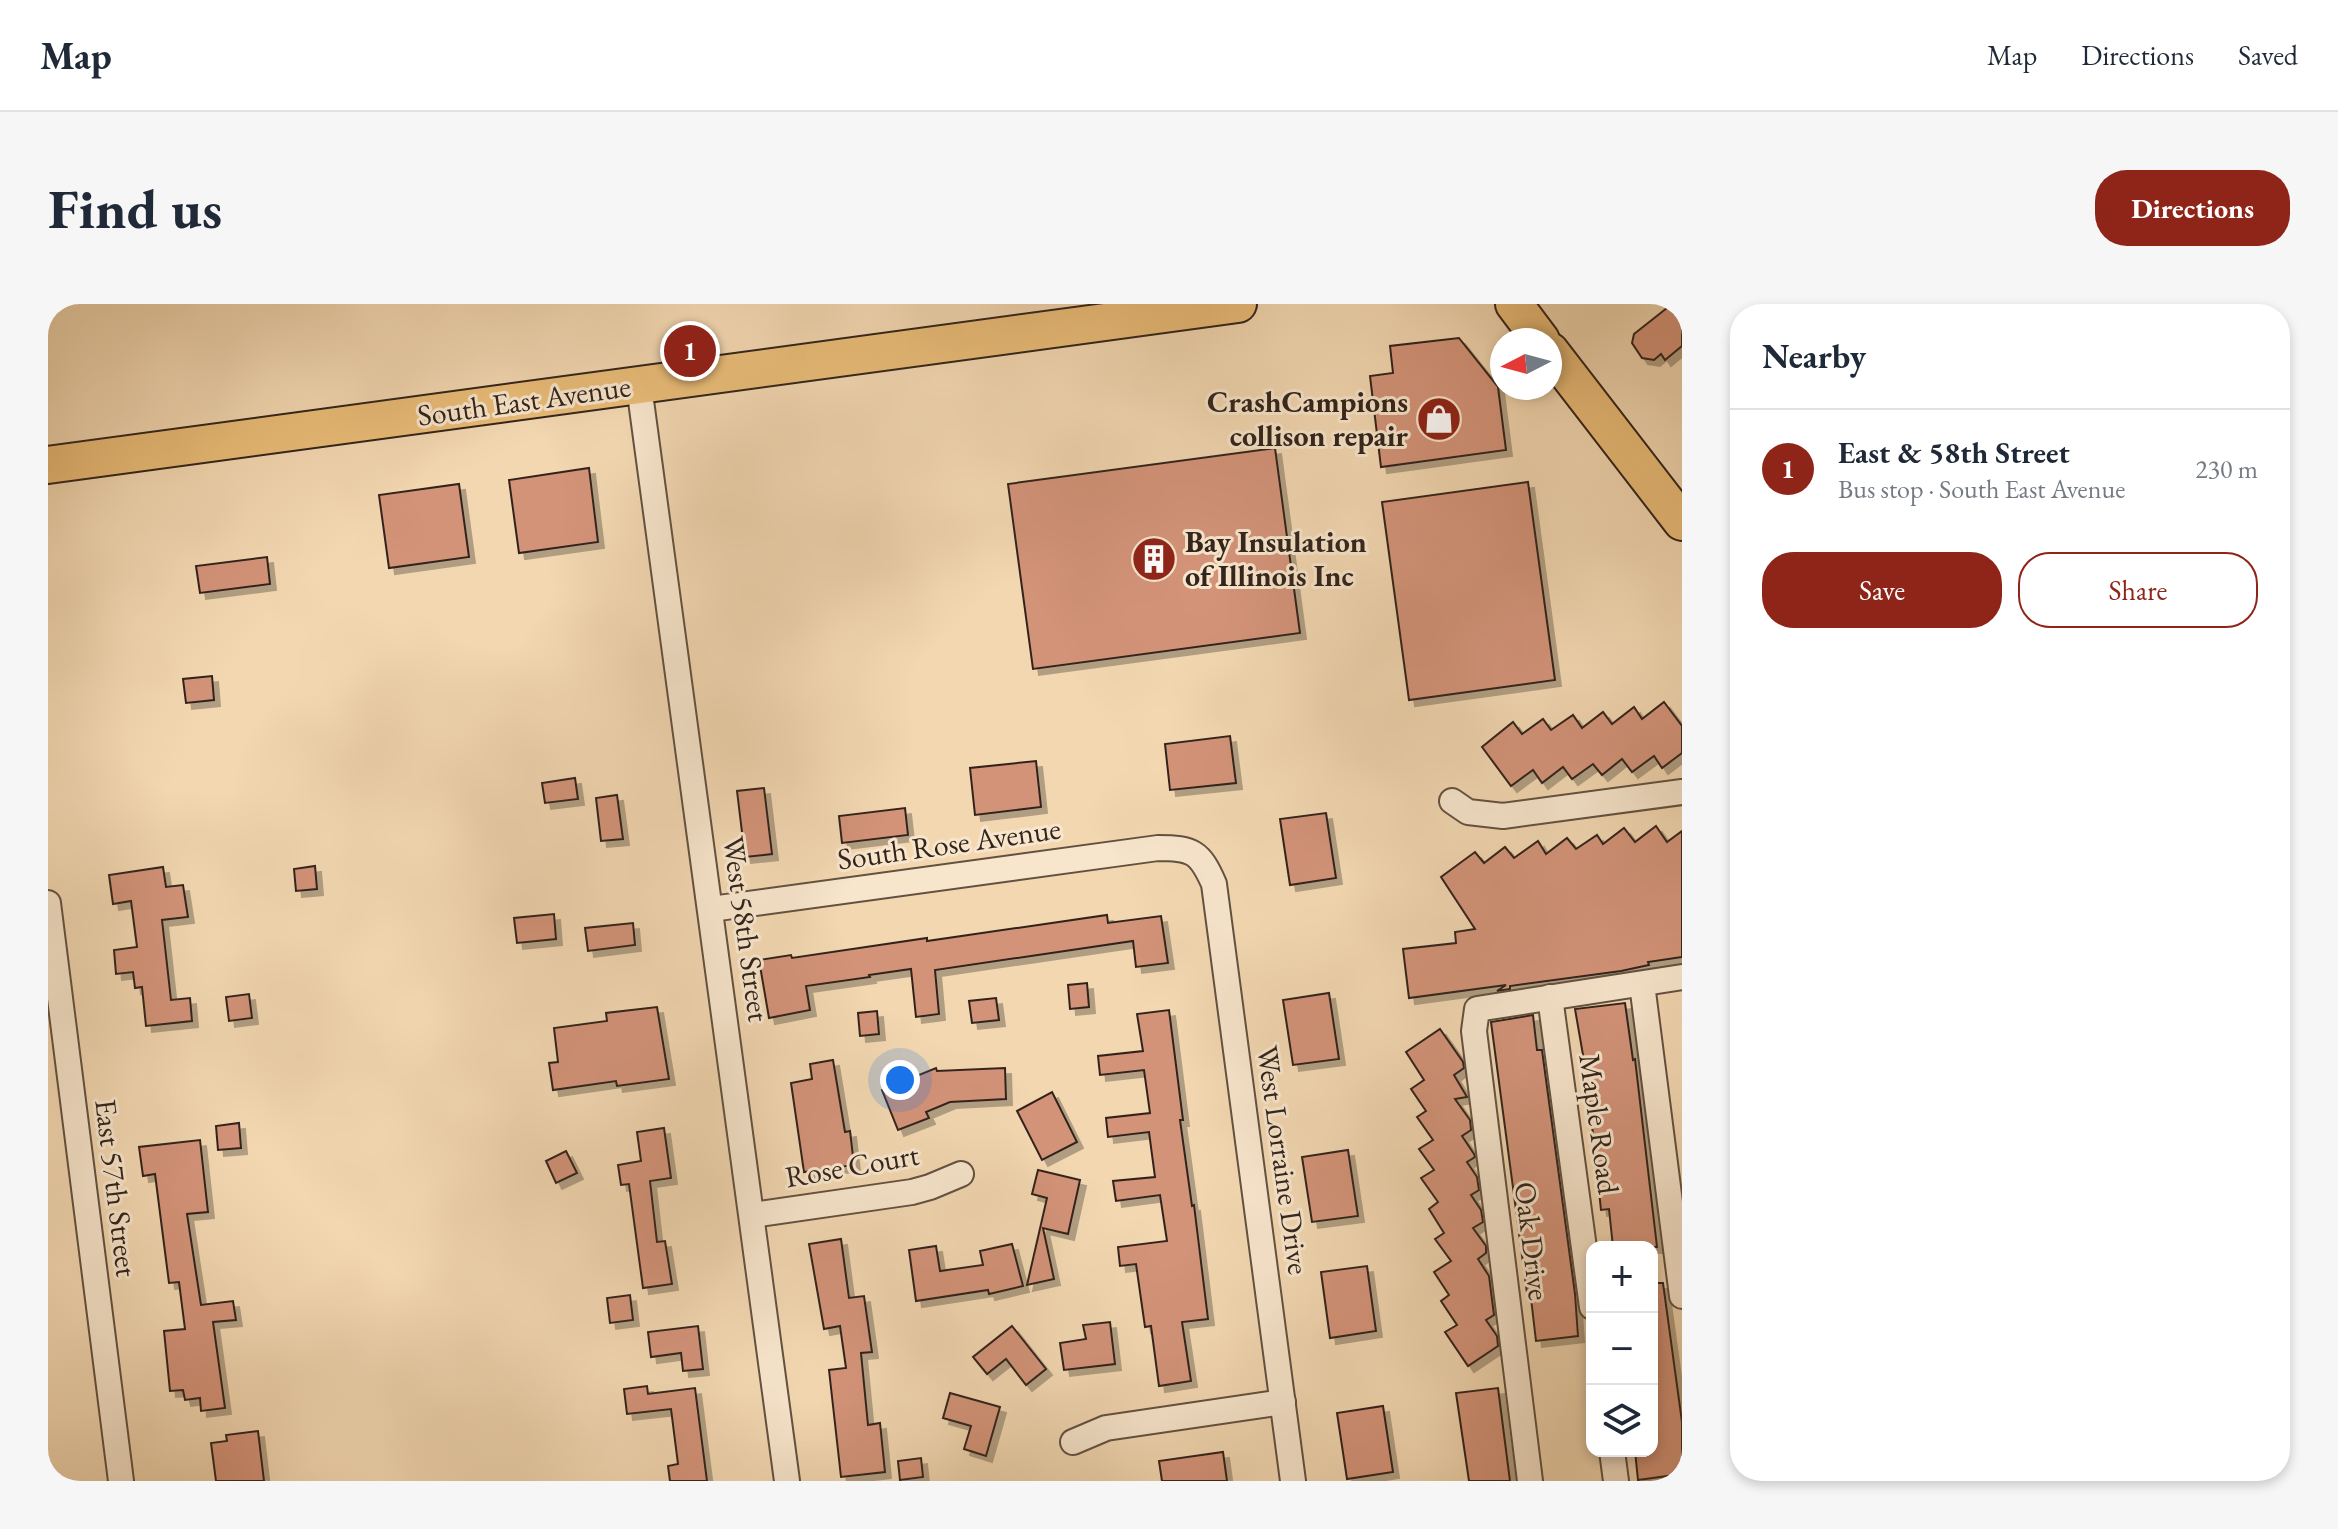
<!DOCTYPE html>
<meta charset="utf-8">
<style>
:root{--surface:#fff;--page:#f6f6f7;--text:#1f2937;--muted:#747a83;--line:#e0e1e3;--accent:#8f2418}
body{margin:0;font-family:"EB Garamond",serif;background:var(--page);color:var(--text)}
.controls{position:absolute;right:24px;bottom:24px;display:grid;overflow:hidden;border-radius:16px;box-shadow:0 4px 12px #0003}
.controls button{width:72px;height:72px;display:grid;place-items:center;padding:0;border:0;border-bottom:2px solid var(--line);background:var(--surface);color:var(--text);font:40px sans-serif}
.compass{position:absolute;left:1442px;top:24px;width:72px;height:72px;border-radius:50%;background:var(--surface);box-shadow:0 4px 12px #0003;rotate:264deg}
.you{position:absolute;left:852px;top:776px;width:28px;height:28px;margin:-20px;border:6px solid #fff;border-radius:50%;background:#1a73e8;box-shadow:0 0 0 12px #1a73e833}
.badge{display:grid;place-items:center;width:52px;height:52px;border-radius:50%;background:var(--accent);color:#fff;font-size:26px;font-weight:700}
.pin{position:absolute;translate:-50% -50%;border:4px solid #fff;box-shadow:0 2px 8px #0006}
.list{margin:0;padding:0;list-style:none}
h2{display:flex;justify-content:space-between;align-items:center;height:104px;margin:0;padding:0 32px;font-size:34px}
h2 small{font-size:26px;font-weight:400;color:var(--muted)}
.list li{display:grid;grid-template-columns:52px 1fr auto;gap:24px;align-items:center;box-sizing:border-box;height:120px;padding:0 32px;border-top:2px solid var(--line)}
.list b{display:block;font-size:30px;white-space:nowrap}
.list p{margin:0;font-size:26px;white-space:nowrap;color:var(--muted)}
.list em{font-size:26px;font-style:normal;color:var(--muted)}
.actions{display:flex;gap:16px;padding:24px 32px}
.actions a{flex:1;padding:18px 0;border:2px solid var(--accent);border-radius:32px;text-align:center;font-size:28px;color:var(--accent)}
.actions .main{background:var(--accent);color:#fff}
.icon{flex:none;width:44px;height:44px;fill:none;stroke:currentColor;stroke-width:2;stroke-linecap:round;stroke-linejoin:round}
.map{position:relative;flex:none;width:1634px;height:1177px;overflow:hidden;border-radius:32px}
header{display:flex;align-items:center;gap:48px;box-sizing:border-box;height:112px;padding:0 40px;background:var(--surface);border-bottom:2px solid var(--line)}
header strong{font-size:38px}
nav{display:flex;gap:44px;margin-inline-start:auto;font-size:28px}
.intro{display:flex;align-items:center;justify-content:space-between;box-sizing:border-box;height:192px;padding:0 48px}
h1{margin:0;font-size:56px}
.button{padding:20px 36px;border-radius:32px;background:var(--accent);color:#fff;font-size:28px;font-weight:700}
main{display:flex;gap:48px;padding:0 48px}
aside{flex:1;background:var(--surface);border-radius:32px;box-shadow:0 4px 12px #0003}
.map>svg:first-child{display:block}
.building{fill:#d39379;stroke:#32241c;stroke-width:2;filter:url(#shadow)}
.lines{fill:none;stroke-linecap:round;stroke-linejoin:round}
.street-casing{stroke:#625141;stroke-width:28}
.primary-casing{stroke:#32241c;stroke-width:40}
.street{stroke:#f7e5cc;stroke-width:24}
.primary{stroke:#e9bc78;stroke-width:36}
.labels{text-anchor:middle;stroke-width:6;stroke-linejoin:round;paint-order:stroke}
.street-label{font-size:30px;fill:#32241c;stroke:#f7e5cc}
.poi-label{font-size:30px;font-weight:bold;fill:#32241c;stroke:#f7e5cc;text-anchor:end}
</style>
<header>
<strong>Map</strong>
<nav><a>Map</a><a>Directions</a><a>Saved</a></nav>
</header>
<div class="intro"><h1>Find us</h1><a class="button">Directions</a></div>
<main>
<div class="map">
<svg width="1634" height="1177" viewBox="0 0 1634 1177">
<defs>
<filter id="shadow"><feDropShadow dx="6" dy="6" stdDeviation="0" flood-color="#0004"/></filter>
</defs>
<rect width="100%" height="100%" fill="#f2d7b1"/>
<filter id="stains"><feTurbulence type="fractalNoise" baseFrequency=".0025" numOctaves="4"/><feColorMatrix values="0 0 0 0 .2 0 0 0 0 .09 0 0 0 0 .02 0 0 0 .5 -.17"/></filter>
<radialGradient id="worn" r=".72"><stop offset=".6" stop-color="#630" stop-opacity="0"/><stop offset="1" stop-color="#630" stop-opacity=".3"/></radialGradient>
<!-- building -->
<g class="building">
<path d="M1624 0H1634V42L1617 56 1613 50 1606 56 1594 54 1584 39 1586 30Z"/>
<path d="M1411 34 1450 83 1458 146 1333 163 1322 72 1345 69 1342 42Z"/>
<path d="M1227 144 1252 329 985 365 960 180Z"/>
<path d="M541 164 550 238 471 249 461 176Z"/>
<path d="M1480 178 1507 376 1361 396 1334 198Z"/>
<path d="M411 180 421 253 341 264 331 191Z"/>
<path d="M219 253 222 280 152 289 148 262Z"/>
<path d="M164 372 166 396 138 399 135 375Z"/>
<path d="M1616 398 1634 422V449L1614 464 1606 452 1584 468 1574 455 1554 471 1545 460 1524 475 1515 463 1494 479 1485 466 1463 482 1434 443 1465 418 1474 430 1495 415 1503 426 1525 411 1534 424 1555 408 1564 420 1586 403 1594 415Z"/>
<path d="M1182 432 1188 479 1122 486 1117 440Z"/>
<path d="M988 457 993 503 927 511 922 464Z"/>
<path d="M527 474 530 495 497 499 494 479Z"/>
<path d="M716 484 724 550 697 553 689 487Z"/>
<path d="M569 491 575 535 553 537 548 494Z"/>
<path d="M857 504 860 531 794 539 791 512Z"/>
<path d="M1278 509 1288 574 1242 581 1232 515Z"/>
<path d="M1608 522 1619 538 1634 527V653L1600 658 1601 661 1573 667 1462 682V685L1449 687 1458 681 1361 694 1355 645 1408 639 1407 628 1427 625 1393 573 1427 548 1436 559 1457 543 1466 554 1490 537 1498 550 1519 534 1528 545 1549 531 1555 540 1576 524 1587 538Z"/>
<path d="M267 562 269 585 248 587 246 565Z"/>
<path d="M115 563 118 583 135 581 140 613 114 616 123 696 142 694 144 717 98 722 94 683 87 684 85 668 68 670 66 646 89 643 83 597 65 600 61 571Z"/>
<path d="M506 610 508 635 469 639 466 614Z"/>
<path d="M1059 611 1060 619 1113 612 1120 659 1088 663 1085 637 887 666 891 710 868 713 863 665 821 671 822 673 758 682 762 706 721 714 711 656 743 651 744 654 879 634V637Z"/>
<path d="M585 619 587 641 540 647 537 624Z"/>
<path d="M1039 679 1041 703 1022 705 1020 681Z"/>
<path d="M1281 689 1291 755 1245 761 1235 696Z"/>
<path d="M201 690 204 714 181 717 178 693Z"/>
<path d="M948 694 951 716 924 719 921 697Z"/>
<path d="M1577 699 1585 756 1587 755 1609 943H1565L1561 905 1553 906 1539 774 1527 705Z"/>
<path d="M609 703 621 775 569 782 568 777 505 786 501 759 510 758 506 724 559 717 558 709Z"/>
<path d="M1121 706 1135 816H1132L1144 902 1146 901 1160 1015 1134 1018 1143 1077 1111 1082 1103 1022 1097 1023 1088 960 1072 962 1070 943 1119 937 1112 891 1068 897 1065 877 1107 873 1101 828 1060 833 1058 814 1102 809 1096 766 1052 771 1050 752 1095 747 1089 710Z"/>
<path d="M829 707 831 730 812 732 810 709Z"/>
<path d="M1485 711 1489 746H1494L1527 990 1530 1032 1488 1037 1482 986 1479 989 1443 718Z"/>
<path d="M1392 725 1415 758 1416 764 1406 771 1419 793 1407 795 1422 816 1423 826 1414 832 1426 850 1427 853 1419 858 1429 873 1431 886 1423 891 1433 906 1435 918 1425 924 1438 942V949L1430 955 1441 972 1446 1011 1438 1016 1449 1032 1450 1042 1420 1062 1397 1028 1409 1021 1393 997 1401 991 1386 968 1403 957 1387 935 1396 929 1381 905 1390 898 1373 874 1386 866 1371 845 1385 836 1369 813 1378 807 1363 785 1376 776 1358 748Z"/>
<path d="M785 756 797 828 802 827 806 861 756 868 743 779 764 775 762 760Z"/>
<path d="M888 764 889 767 957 764 958 795 902 798 878 808 881 814 850 826 834 786Z"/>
<path d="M1004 788 1029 838 994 856 969 807Z"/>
<path d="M191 819 193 844 170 846 168 822Z"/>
<path d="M616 824 623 874 602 877 609 938 617 937 624 980 595 984 581 880 573 881 570 861 593 857 589 828Z"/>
<path d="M152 836 160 908 139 910 153 1001 185 997 188 1016 165 1018 177 1104 153 1107 152 1094 137 1096 135 1086 122 1087 116 1027 137 1025 131 978 121 979 107 870 95 872 91 843Z"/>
<path d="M1300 846 1310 912 1264 918 1254 853Z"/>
<path d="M518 847 529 869 508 879 498 857Z"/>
<path d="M990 866 1032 876 1020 930 995 924 1006 975 979 981 999 894 984 890Z"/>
<path d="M793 935 801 994 816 992 824 1048 813 1049 820 1121 832 1119 837 1168 793 1173 781 1066 798 1064 792 1022 776 1025 761 940Z"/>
<path d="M964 940 975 982 941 990 940 986 868 997 861 946 888 942 892 967 935 961 932 947Z"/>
<path d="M1319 962 1328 1027 1282 1034 1273 968Z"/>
<path d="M1604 979H1615L1634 1118V1170L1590 1176 1587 1147H1604Z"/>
<path d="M582 991 585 1016 562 1019 559 994Z"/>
<path d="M1062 1018 1067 1060 1016 1066 1012 1039 1038 1035 1035 1021Z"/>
<path d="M650 1022 655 1065 635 1067 633 1049 603 1053 600 1028Z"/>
<path d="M964 1022 998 1065 978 1081 958 1055 939 1070 925 1053Z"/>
<path d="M599 1082 600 1090 647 1084 659 1177H622L620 1162 630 1160 623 1105 579 1110 576 1085Z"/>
<path d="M1450 1084 1462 1177H1421L1408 1089Z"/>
<path d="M902 1089 952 1103 938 1152 916 1145 923 1122 895 1114Z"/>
<path d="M1335 1102 1345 1168 1299 1175 1289 1109Z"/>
<path d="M210 1127 216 1177H168L163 1139 179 1137 178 1131Z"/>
<path d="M1175 1148 1179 1177H1114L1111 1157Z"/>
<path d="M873 1154 875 1173 852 1176 850 1157Z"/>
</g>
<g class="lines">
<!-- street casing -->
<g class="street-casing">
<g id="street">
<path d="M591 82 739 1177"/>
<path d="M1404 497 1420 508 1455 512 1634 488"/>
<path d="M0 599 73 1177"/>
<path d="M663 605 1110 544C1145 544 1152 548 1166 580L1245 1177"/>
<path d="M1594 680 1634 992"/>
<path d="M1502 693 1544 1003"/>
<path d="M704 911 864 888 882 883 913 870"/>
<path d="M1025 1138 1058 1124 1235 1098"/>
<path d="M1564 1147 1568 1177"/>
<path d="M1482 1177 1426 727 1429 705 1634 673"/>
</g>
</g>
<!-- primary casing -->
<g class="primary-casing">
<g id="primary">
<path d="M1466 0 1493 36"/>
<path d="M1502 47 1634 218"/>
<path d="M0 161 1190 0"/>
</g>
</g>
<!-- street -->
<use href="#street" class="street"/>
<!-- primary -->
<use href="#primary" class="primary"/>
</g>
<!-- icons -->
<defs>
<g id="shop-disc" transform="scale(2.3)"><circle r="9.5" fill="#8f2418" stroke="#f7e5cc"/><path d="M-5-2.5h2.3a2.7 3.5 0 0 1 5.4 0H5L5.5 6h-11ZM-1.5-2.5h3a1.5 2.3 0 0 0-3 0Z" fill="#fff"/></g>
<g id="building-disc" transform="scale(2.3)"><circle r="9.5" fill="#8f2418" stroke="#f7e5cc"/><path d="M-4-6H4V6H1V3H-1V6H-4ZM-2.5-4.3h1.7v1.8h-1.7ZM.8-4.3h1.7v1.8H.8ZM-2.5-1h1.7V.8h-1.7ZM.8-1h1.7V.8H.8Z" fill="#fff"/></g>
</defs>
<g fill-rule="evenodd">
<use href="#shop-disc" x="1391" y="115"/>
<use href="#building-disc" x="1106" y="255"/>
</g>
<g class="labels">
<!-- street labels -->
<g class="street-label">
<text transform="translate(476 97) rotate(-8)" y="10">South East Avenue</text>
<text transform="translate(901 540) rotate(-8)" y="10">South Rose Avenue</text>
<text transform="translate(698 625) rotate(82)" y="10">West 58th Street</text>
<text transform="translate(1551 820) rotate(82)" y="10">Maple Road</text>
<text transform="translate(1235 856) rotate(82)" y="10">West Lorraine Drive</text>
<text transform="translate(804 862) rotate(-10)" y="10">Rose Court</text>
<text transform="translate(68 884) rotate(83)" y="10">East 57th Street</text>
<text transform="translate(1484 937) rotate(83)" y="10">Oak Drive</text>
</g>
<!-- poi labels -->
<g class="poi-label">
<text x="1360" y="108">CrashCampions<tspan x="1360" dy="34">collison repair</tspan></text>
<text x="1137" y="248" text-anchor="start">Bay Insulation<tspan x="1137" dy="34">of Illinois Inc</tspan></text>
</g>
</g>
<rect width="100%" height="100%" filter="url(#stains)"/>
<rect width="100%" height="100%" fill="url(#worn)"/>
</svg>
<div class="controls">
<button>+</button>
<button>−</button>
<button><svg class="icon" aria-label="layers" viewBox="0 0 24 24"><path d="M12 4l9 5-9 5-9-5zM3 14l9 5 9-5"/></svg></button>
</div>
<svg class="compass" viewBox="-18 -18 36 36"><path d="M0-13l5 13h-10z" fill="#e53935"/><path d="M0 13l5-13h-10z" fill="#747a83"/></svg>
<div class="you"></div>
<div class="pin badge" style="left:642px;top:47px">1</div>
</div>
<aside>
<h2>Nearby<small></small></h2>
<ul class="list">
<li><span class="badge">1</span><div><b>East &amp; 58th Street</b><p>Bus stop · South East Avenue</p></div><em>230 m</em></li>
</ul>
<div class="actions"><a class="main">Save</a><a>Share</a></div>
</aside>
</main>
